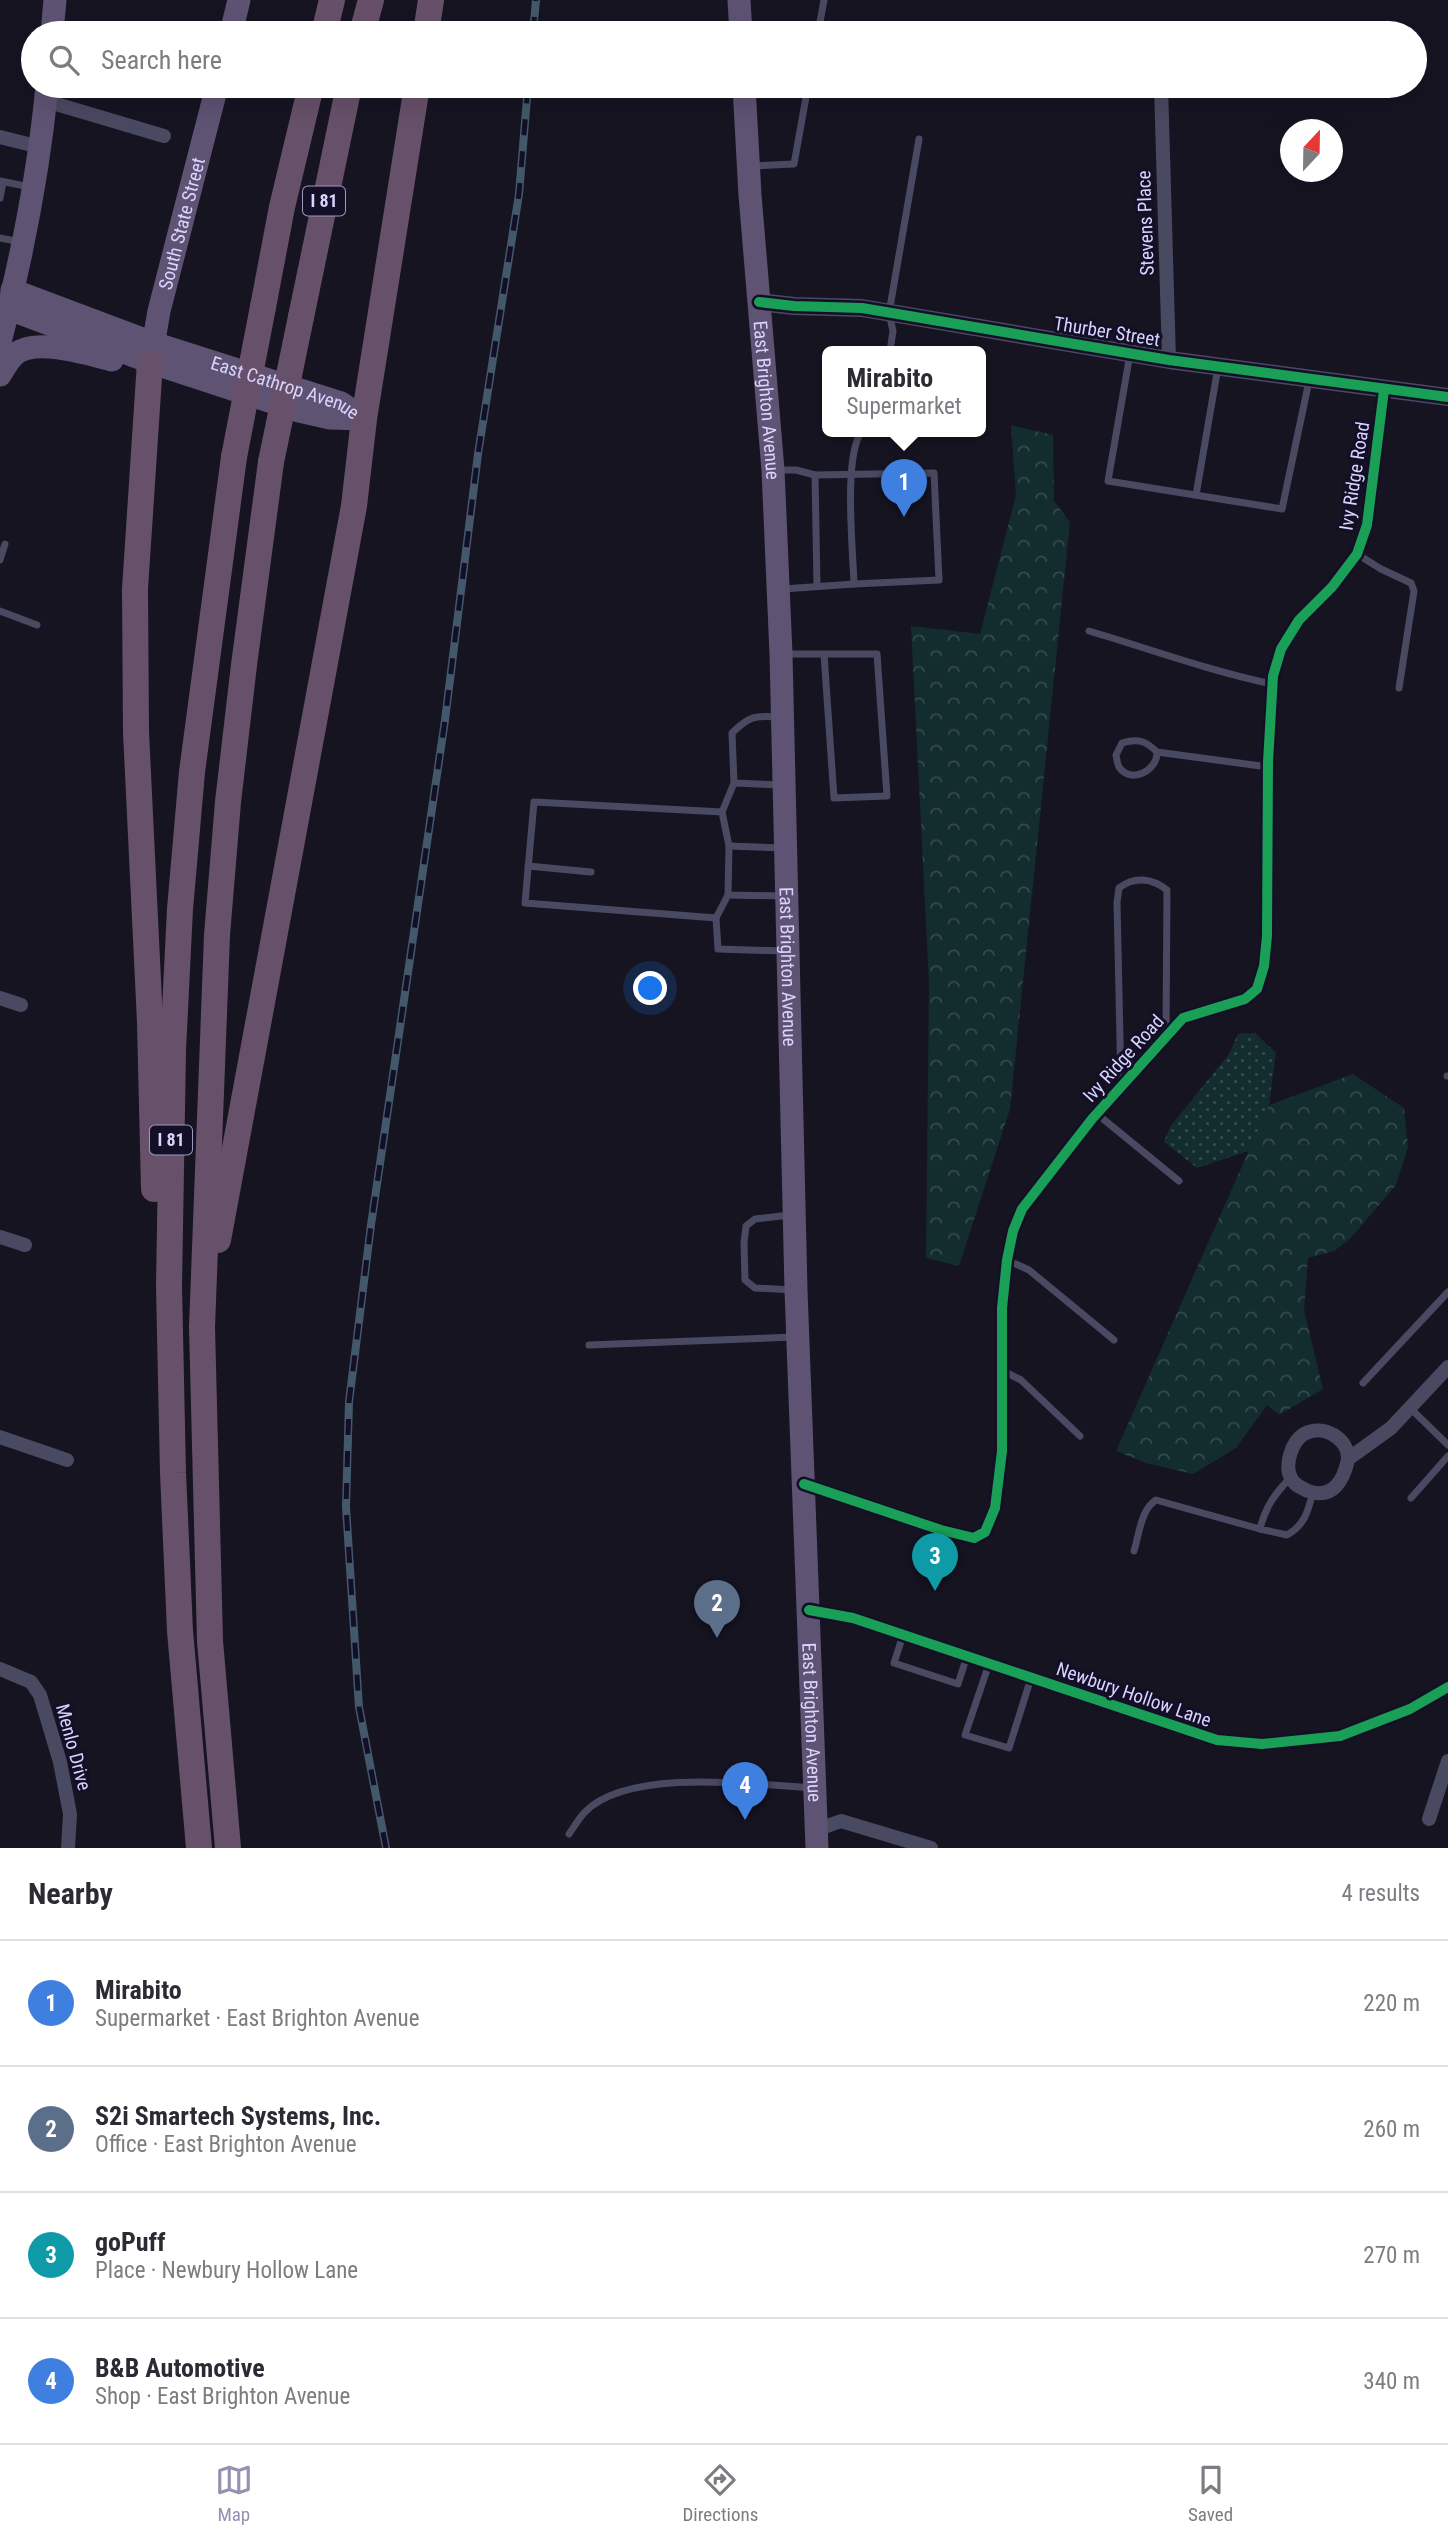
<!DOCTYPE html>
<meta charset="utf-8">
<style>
:root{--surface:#fff;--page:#f7f7f7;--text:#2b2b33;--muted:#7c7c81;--line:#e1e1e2;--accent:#9591b1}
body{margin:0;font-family:"Roboto Condensed",sans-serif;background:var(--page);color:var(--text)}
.compass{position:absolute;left:1280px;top:119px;width:63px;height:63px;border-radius:50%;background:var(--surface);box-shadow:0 7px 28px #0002;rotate:22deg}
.you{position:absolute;left:651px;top:989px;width:24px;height:24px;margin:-18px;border:5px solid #fff;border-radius:50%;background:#1a73e8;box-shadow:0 0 0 10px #1a73e833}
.badge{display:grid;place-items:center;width:46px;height:46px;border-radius:50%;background:var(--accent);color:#fff;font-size:23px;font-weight:700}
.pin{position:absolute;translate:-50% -58px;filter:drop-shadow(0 2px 4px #0008)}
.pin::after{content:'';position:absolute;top:37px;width:24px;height:21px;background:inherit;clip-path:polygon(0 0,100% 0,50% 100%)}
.popup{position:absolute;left:822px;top:346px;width:164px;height:91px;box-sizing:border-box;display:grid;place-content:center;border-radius:10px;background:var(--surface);filter:drop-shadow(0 2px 5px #0005);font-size:23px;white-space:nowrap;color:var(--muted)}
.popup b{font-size:26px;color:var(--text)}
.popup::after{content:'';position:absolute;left:50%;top:100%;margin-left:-14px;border:14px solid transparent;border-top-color:var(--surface)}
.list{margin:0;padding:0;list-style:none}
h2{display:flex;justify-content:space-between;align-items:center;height:91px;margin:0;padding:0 28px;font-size:30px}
h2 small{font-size:23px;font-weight:400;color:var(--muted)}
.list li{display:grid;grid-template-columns:46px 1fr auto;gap:21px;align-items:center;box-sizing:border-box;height:126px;padding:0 28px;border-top:2px solid var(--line)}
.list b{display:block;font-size:26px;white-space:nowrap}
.list p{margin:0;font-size:23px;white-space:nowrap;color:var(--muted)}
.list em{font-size:23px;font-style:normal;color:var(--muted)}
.icon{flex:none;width:38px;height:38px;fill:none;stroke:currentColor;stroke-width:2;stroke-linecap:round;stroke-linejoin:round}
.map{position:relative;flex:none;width:1448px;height:1848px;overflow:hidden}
.search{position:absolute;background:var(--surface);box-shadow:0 7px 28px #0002;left:21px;right:21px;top:21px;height:77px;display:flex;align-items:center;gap:18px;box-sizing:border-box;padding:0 24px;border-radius:38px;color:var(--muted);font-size:26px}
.sheet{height:595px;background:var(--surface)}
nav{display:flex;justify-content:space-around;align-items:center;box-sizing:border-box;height:98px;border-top:2px solid var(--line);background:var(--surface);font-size:19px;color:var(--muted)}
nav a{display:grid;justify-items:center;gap:4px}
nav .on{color:var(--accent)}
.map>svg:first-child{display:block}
.grass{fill:url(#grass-dots)}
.forest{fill:url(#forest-crowns)}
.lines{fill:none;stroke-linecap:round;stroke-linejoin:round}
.service{stroke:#4a4962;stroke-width:7}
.minor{stroke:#4a4962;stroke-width:14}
.tertiary{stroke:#4a4962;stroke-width:18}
.primary{stroke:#5e5373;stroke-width:23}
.motorway{stroke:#67516a;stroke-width:26}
.rail-casing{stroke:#43596b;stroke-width:8}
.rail{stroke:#130f26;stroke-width:5;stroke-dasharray:16;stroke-linecap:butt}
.motorway-bridge{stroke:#67516a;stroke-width:26}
.cycleway-casing{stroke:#130f26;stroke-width:15}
.cycleway{stroke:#1a9f57;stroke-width:10}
.labels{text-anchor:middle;stroke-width:6;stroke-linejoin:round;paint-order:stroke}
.shield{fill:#130f26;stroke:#9e99be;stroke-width:2}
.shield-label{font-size:18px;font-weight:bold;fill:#d9d4ff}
.street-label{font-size:19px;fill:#d9d4ff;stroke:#130f26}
</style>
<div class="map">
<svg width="1448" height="1848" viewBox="0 0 1448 1848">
<defs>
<pattern id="grass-dots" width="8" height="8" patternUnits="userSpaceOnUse" patternTransform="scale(1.75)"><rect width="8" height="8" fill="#132c2d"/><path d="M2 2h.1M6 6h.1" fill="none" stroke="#354a4c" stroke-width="1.8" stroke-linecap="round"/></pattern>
<pattern id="forest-crowns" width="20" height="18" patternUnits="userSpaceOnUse" patternTransform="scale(1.75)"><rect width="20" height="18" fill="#132c2d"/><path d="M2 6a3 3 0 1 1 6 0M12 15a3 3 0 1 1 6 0" fill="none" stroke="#354a4c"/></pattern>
</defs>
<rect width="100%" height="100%" fill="#161421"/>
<!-- grass -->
<path class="grass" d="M1255 1033 1276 1053 1269 1105 1249 1151 1197 1168 1164 1142 1170 1127 1229 1054 1238 1034Z"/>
<!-- forest -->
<g class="forest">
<path d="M1011 425 1053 435 1054 501 1070 522 1010 1109 959 1266 926 1258 929 984 911 626 980 634 1016 495Z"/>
<path d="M1353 1074 1404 1108 1408 1147 1396 1185 1349 1240 1334 1251 1308 1258 1304 1310 1323 1389 1279 1415 1267 1405 1236 1448 1193 1474 1146 1463 1116 1451 1269 1105Z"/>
</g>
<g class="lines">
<!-- service -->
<g class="service">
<path d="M818 33 824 0"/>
<path d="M752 166 794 164 808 86"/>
<path d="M0 181 30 187"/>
<path d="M0 198 3 182"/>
<path d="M0 238 20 242"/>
<path d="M890 351 893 331 889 313 919 139"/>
<path d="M1130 354 1108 481 1282 509 1309 381"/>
<path d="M777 470H796L815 475 934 473 939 580 854 584"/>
<path d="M815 475 817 586"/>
<path d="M1196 495 1218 367"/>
<path d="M1357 554 1381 569 1411 583 1414 591 1399 688"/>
<path d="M0 560 5 544"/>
<path d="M783 589 854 584C853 551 843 455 862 431"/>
<path d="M0 611 37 625"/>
<path d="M1089 631C1150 649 1210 671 1272 684"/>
<path d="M785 654H877L887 796 834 798 824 654"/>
<path d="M1157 752C1158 770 1131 785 1119 767 1117 763 1117 759 1116 755L1122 743C1138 738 1146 741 1157 752L1268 767"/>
<path d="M734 783 732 733C749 716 756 715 779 717"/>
<path d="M722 812 734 783 781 785"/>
<path d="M782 848 729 846 728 895 783 896"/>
<path d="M528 866 591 872"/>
<path d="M728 895 716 918 718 949 783 951"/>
<path d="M716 918 525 903 534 802 722 812 729 846"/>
<path d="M1447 1076H1448"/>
<path d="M1121 1085 1117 902 1119 888C1134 876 1152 878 1167 890L1166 1033"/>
<path d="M1097 1114 1179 1181"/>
<path d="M790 1215 755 1219 746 1226 744 1243 745 1280 755 1288 793 1290"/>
<path d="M1007 1260 1029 1270 1114 1340"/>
<path d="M589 1345 795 1337"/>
<path d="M1003 1371 1021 1380 1080 1436"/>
<path d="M1363 1383 1448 1292"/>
<path d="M1410 1408 1448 1445"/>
<path d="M1290 1478C1275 1494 1265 1507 1260 1529L1287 1535C1305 1525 1308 1511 1313 1492"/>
<path d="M1411 1498 1448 1456"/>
<path d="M1134 1551C1139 1535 1141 1509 1156 1500L1260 1529"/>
<path d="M903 1635 894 1663 958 1684 967 1656"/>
<path d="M989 1664 965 1735 1009 1748 1031 1678"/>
<path d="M569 1834C574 1827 579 1818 585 1812 628 1768 753 1784 811 1788"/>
</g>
<!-- minor -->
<g class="minor">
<path d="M1161 86 1169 360"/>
<path d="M46 101 164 136"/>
<path d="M0 137 40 147"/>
<path d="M0 998 21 1005"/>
<path d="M0 1237 25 1245"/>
<path d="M0 1437 67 1460"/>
<path d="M1348 1459C1349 1439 1323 1423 1304 1434 1292 1441 1284 1465 1291 1478 1294 1485 1302 1488 1308 1491 1333 1500 1344 1480 1348 1459L1391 1428 1448 1367"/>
<path d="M804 1484 941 1530 974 1538 985 1532 995 1508 1002 1451V1308L1007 1260 1013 1231 1022 1209 1092 1119 1183 1018 1245 999 1257 989 1264 966 1267 936 1268 762 1273 676 1281 649 1299 620 1332 587 1357 554 1367 525 1384 390"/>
<path d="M809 1610 853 1618 1217 1740 1262 1744 1340 1736 1410 1709 1448 1687"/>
<path d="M0 1669 31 1682 40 1695 60 1762 70 1814 68 1848"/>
<path d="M1429 1819 1448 1761"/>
<path d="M816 1830 841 1821 931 1848"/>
</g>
<!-- tertiary -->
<path class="tertiary" d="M759 302 794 306 862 308 1169 360 1448 397"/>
<!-- primary -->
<g class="primary">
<path d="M739 0 741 33"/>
<path d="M52 33 55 0"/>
<path d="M231 33 239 0"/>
<path id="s1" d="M744 86 750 195 773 470 781 654 796 1290 817 1848"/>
<path id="s2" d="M12 290 153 343 341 403 364 419"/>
<path d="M9 309 150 362 299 411 330 418 364 419"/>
<path d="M0 342C21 261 39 170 47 86"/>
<path id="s3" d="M151 358 159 311 217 86"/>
<path d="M0 375C4 369 8 361 13 356 33 336 87 354 112 360"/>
</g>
<!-- motorway -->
<g class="motorway">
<path d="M324 33 332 0"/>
<path d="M362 33 371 0"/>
<path d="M426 33 431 0"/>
<path d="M263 307 282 207 311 86"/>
<path d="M301 317 349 86"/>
<path d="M150 362 135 589 136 732 150 1022 154 1189"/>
<path d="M218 1240 354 506 364 419 417 86"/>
<path d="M199 1848 180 1631 173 1473 169 1286 173 1050 180 909 192 772 234 457"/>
<path d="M228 1848 210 1641 202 1327 217 935 228 802 244 665 271 462"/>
</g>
<!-- rail casing -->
<g class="rail-casing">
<g id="rail">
<path d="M533 33 536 0"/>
<path d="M386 1848 359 1707 346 1507 349 1402 371 1225 445 720 478 454 519 194 528 86"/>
</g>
</g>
<!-- rail -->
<use href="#rail" class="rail"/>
<!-- motorway-bridge -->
<g class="motorway-bridge">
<path d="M234 457 263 307"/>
<path d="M271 462 301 317"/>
</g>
<!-- cycleway casing -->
<g class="cycleway-casing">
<g id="cycleway">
<path d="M759 302 794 306 862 308 1169 360 1448 397"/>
<path d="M804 1484 941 1530 974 1538 985 1532 995 1508 1002 1451V1308L1007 1260 1013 1231 1022 1209 1092 1119 1183 1018 1245 999 1257 989 1264 966 1267 936 1268 762 1273 676 1281 649 1299 620 1332 587 1357 554 1367 525 1384 390"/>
<path d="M809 1610 853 1618 1217 1740 1262 1744 1340 1736 1410 1709 1448 1687"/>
</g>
</g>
<!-- cycleway -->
<use href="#cycleway" class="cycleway"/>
</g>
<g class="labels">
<!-- shield labels -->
<g class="shield">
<rect x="303" y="186.5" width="42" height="29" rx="5"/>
<rect x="150" y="1125.5" width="42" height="29" rx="5"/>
</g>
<g class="shield-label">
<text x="324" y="207">I 81</text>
<text x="171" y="1146">I 81</text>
</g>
<!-- street labels -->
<g class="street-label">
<text transform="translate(1145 223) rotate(-92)" y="7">Stevens Place</text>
<text dy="7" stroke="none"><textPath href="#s3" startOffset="138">South State Street</textPath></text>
<text transform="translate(1107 331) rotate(9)" y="7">Thurber Street</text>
<text dy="7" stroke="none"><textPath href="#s2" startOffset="290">East Cathrop Avenue</textPath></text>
<text dy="7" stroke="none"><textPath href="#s1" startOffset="315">East Brighton Avenue</textPath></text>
<text transform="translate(1354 476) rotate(-81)" y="7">Ivy Ridge Road</text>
<text dy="7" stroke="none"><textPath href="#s1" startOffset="882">East Brighton Avenue</textPath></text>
<text transform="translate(1123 1058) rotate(-48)" y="7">Ivy Ridge Road</text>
<text transform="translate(1134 1694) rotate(19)" y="7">Newbury Hollow Lane</text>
<text dy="7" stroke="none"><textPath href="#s1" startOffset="1638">East Brighton Avenue</textPath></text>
<text transform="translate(74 1747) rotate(75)" y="7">Menlo Drive</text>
</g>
</g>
</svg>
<svg class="compass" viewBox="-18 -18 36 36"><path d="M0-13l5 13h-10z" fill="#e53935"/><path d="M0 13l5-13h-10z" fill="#7c7c81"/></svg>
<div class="you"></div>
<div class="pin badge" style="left:904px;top:517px;background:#3f7fe0">1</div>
<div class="popup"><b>Mirabito</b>Supermarket</div>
<div class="pin badge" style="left:717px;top:1638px;background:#5c6f8a">2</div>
<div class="pin badge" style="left:935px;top:1591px;background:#0f9aa8">3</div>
<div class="pin badge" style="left:745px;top:1820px;background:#3f7fe0">4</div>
<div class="search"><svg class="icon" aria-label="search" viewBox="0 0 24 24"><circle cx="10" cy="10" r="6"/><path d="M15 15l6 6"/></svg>Search here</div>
</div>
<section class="sheet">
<h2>Nearby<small>4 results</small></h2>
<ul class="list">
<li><span class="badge" style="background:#3f7fe0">1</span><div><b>Mirabito</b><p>Supermarket · East Brighton Avenue</p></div><em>220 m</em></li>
<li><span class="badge" style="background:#5c6f8a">2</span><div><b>S2i Smartech Systems, Inc.</b><p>Office · East Brighton Avenue</p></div><em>260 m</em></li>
<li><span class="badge" style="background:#0f9aa8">3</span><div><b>goPuff</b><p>Place · Newbury Hollow Lane</p></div><em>270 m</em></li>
<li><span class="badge" style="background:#3f7fe0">4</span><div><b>B&amp;B Automotive</b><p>Shop · East Brighton Avenue</p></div><em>340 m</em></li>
</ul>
</section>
<nav>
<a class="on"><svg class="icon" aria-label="map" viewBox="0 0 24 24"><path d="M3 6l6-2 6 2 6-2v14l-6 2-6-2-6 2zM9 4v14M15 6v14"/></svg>Map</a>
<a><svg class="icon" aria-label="directions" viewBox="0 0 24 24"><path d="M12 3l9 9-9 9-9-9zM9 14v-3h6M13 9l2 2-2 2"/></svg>Directions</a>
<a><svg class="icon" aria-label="saved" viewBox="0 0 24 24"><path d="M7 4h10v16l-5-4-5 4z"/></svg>Saved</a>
</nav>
